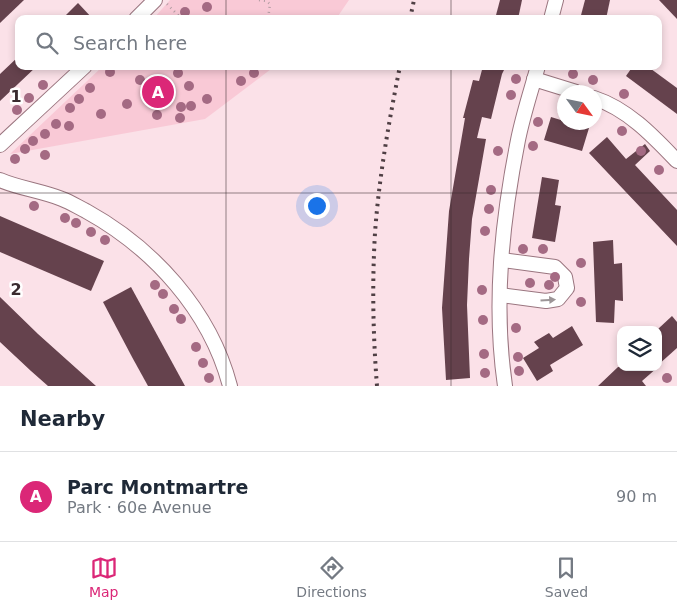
<!DOCTYPE html>
<meta charset="utf-8">
<style>
:root{--surface:#fff;--page:#f2f2f3;--text:#1f2937;--muted:#747a83;--line:#e0e1e3;--accent:#db2777}
body{margin:0;font-family:"DejaVu Sans",sans-serif;background:var(--page);color:var(--text)}
.controls{position:absolute;right:15px;bottom:15px;display:grid;overflow:hidden;border-radius:10px;box-shadow:0 2px 8px #0003}
.controls button{width:45px;height:45px;display:grid;place-items:center;padding:0;border:0;border-bottom:1px solid var(--line);background:var(--surface);color:var(--text);font:25px sans-serif}
.compass{position:absolute;left:557px;top:85px;width:45px;height:45px;border-radius:50%;background:var(--surface);box-shadow:0 2px 8px #0003;rotate:123deg}
.you{position:absolute;left:316px;top:205px;width:18px;height:18px;margin:-12px;border:4px solid #fff;border-radius:50%;background:#1a73e8;box-shadow:0 0 0 8px #1a73e833}
.badge{display:grid;place-items:center;width:32px;height:32px;border-radius:50%;background:var(--accent);color:#fff;font-size:16px;font-weight:700}
.pin{position:absolute;translate:-50% -50%;border:2px solid #fff;box-shadow:0 1px 5px #0006}
.list{margin:0;padding:0;list-style:none}
h2{display:flex;justify-content:space-between;align-items:center;height:65px;margin:0;padding:0 20px;font-size:21px}
h2 small{font-size:16px;font-weight:400;color:var(--muted)}
.list li{display:grid;grid-template-columns:32px 1fr auto;gap:15px;align-items:center;box-sizing:border-box;height:90px;padding:0 20px;border-top:1px solid var(--line)}
.list b{display:block;font-size:19px;white-space:nowrap}
.list p{margin:0;font-size:16px;white-space:nowrap;color:var(--muted)}
.list em{font-size:16px;font-style:normal;color:var(--muted)}
.icon{flex:none;width:28px;height:28px;fill:none;stroke:currentColor;stroke-width:2;stroke-linecap:round;stroke-linejoin:round}
.map{position:relative;flex:none;width:677px;height:386px;overflow:hidden}
.search{position:absolute;background:var(--surface);box-shadow:0 2px 8px #0003;left:15px;right:15px;top:15px;height:55px;display:flex;align-items:center;gap:12px;box-sizing:border-box;padding:0 18px;border-radius:10px;color:var(--muted);font-size:19px}
.sheet{height:155px;background:var(--surface)}
nav{display:flex;justify-content:space-around;align-items:center;box-sizing:border-box;height:70px;border-top:1px solid var(--line);background:var(--surface);font-size:14px;color:var(--muted)}
nav a{display:grid;justify-items:center;gap:2px}
nav .on{color:var(--accent)}
.map>svg:first-child{display:block}
.green{fill:#f9c9d6}
.building{fill:#65424d}
.lines{fill:none;stroke-linecap:round;stroke-linejoin:round}
.minor-casing{stroke:#9a757f;stroke-width:16}
.path{stroke:#b39da3;stroke-width:2.5;stroke-dasharray:1 4;stroke-linecap:butt}
.minor{stroke:#fff;stroke-width:14}
.rail{stroke:#4f3f44;stroke-width:4;stroke-dasharray:2.5 5;stroke-linecap:butt}
.tree{fill:#a46a83}
.oneway{fill:#9c9597}
.grid{fill:none;stroke:#3a2b2f;stroke-width:1;stroke-opacity:0.55}
.grid-label{font-size:16px;text-anchor:middle;font-weight:bold;fill:#3a2b2f;stroke:#fff;stroke-width:5;stroke-linejoin:round;paint-order:stroke}
</style>
<div class="map">
<svg width="677" height="386" viewBox="0 0 677 386">
<rect width="100%" height="100%" fill="#fbe1e8"/>
<!-- green -->
<g class="green">
<path d="M170 0H349L336 19H153Z"/>
<path d="M103 66H275L205 119 10 154Z"/>
</g>
<!-- building -->
<g class="building">
<path d="M0 0H24L0 23Z"/>
<path d="M500 0H522L518 19H495Z"/>
<path d="M585 0H610L606 19H580Z"/>
<path d="M659 0H677V19Z"/>
<path d="M78 3 93 19H62Z"/>
<path d="M19 56V66H37L0 101V74Z"/>
<path d="M483 66H506L502 74 491 119 482 117 477 138 486 139 472 219 469 259 467 305 470 378 446 380 442 308 449 211 465 118H463L473 80 479 81Z"/>
<path d="M633 66H647L677 88V114L626 76Z"/>
<path d="M551 117 564 121V122H570L589 128 582 151 544 140Z"/>
<path d="M607 137 626 159 645 144 650 151 635 165 677 210V246L589 153Z"/>
<path d="M542 177 559 180 555 205 561 206 555 242 532 238Z"/>
<path d="M0 216 104 261 91 291 0 252Z"/>
<path d="M613 240 614 264 622 263 623 301 615 300 614 323 596 322 593 242Z"/>
<path d="M131 287 185 386H148L132 357 103 302Z"/>
<path d="M0 297 38 334 96 386H48L31 371 0 342Z"/>
<path d="M672 316 677 322V348L658 365V329Z"/>
<path d="M572 326 583 345 550 365 553 371 537 381 523 358 539 348 534 342 549 333 553 338Z"/>
<path d="M618 367H658L642 381 646 386H598Z"/>
</g>
<g class="lines">
<!-- minor casing -->
<g class="minor-casing">
<g id="minor">
<path d="M136 19 155 0"/>
<path d="M551 19 556 0"/>
<path d="M534 79 576 92"/>
<path d="M594 98C628 109 654 137 677 161"/>
<path d="M0 145 85 66"/>
<path d="M0 180C18 188 42 191 62 199 70 202 78 207 86 211 153 248 210 310 230 386"/>
<path d="M500 295 546 301 558 299 567 288 565 277 555 267 502 260"/>
<path d="M505 386C493 304 502 221 518 140 523 115 531 91 538 66"/>
</g>
</g>
<!-- path -->
<g class="path">
<path d="M259 0 266 1 270 4 268 19"/>
<path d="M167 4 182 19"/>
</g>
<!-- minor -->
<use href="#minor" class="minor"/>
<!-- rail -->
<g class="rail">
<path d="M410 19 414 0"/>
<path d="M377 386C373 335 372 284 375 233 379 177 389 121 400 66"/>
</g>
</g>
<!-- trees -->
<g class="tree">
<circle cx="207" cy="7" r="5"/>
<circle cx="185" cy="12" r="5"/>
<circle cx="110" cy="72" r="5"/>
<circle cx="178" cy="73" r="5"/>
<circle cx="254" cy="73" r="5"/>
<circle cx="573" cy="74" r="5"/>
<circle cx="516" cy="79" r="5"/>
<circle cx="140" cy="80" r="5"/>
<circle cx="593" cy="80" r="5"/>
<circle cx="241" cy="81" r="5"/>
<circle cx="43" cy="85" r="5"/>
<circle cx="189" cy="86" r="5"/>
<circle cx="90" cy="88" r="5"/>
<circle cx="624" cy="94" r="5"/>
<circle cx="511" cy="95" r="5"/>
<circle cx="29" cy="98" r="5"/>
<circle cx="79" cy="99" r="5"/>
<circle cx="207" cy="99" r="5"/>
<circle cx="127" cy="104" r="5"/>
<circle cx="191" cy="106" r="5"/>
<circle cx="181" cy="107" r="5"/>
<circle cx="70" cy="108" r="5"/>
<circle cx="17" cy="110" r="5"/>
<circle cx="101" cy="114" r="5"/>
<circle cx="157" cy="115" r="5"/>
<circle cx="180" cy="118" r="5"/>
<circle cx="538" cy="122" r="5"/>
<circle cx="56" cy="124" r="5"/>
<circle cx="69" cy="126" r="5"/>
<circle cx="622" cy="131" r="5"/>
<circle cx="45" cy="134" r="5"/>
<circle cx="33" cy="141" r="5"/>
<circle cx="533" cy="146" r="5"/>
<circle cx="25" cy="149" r="5"/>
<circle cx="498" cy="151" r="5"/>
<circle cx="641" cy="151" r="5"/>
<circle cx="45" cy="155" r="5"/>
<circle cx="15" cy="159" r="5"/>
<circle cx="659" cy="170" r="5"/>
<circle cx="491" cy="190" r="5"/>
<circle cx="34" cy="206" r="5"/>
<circle cx="489" cy="209" r="5"/>
<circle cx="65" cy="218" r="5"/>
<circle cx="76" cy="223" r="5"/>
<circle cx="485" cy="231" r="5"/>
<circle cx="91" cy="232" r="5"/>
<circle cx="105" cy="240" r="5"/>
<circle cx="523" cy="249" r="5"/>
<circle cx="543" cy="249" r="5"/>
<circle cx="581" cy="263" r="5"/>
<circle cx="555" cy="277" r="5"/>
<circle cx="530" cy="283" r="5"/>
<circle cx="155" cy="285" r="5"/>
<circle cx="549" cy="285" r="5"/>
<circle cx="482" cy="290" r="5"/>
<circle cx="163" cy="294" r="5"/>
<circle cx="581" cy="302" r="5"/>
<circle cx="174" cy="309" r="5"/>
<circle cx="181" cy="319" r="5"/>
<circle cx="483" cy="320" r="5"/>
<circle cx="516" cy="328" r="5"/>
<circle cx="196" cy="347" r="5"/>
<circle cx="484" cy="354" r="5"/>
<circle cx="518" cy="357" r="5"/>
<circle cx="203" cy="363" r="5"/>
<circle cx="519" cy="371" r="5"/>
<circle cx="485" cy="373" r="5"/>
<circle cx="209" cy="378" r="5"/>
<circle cx="667" cy="378" r="5"/>
</g>
<!-- one-way arrows -->
<defs><path id="oneway-solid" d="M-6-.8H1V-3.2L6.5 0L1 3.2V.8H-6Z" transform="scale(1.25)"/></defs>
<use class="oneway" href="#oneway-solid" transform="translate(548 300) rotate(-4)"/>
<!-- grid -->
<path class="grid" d="M226 0V19M451 0V19M226 66V386M451 66V386M0 193H677"/>
<g class="grid-label">
<text x="16" y="102">1</text>
<text x="16" y="295">2</text>
</g>
</svg>
<div class="controls">
<button><svg class="icon" aria-label="layers" viewBox="0 0 24 24"><path d="M12 4l9 5-9 5-9-5zM3 14l9 5 9-5"/></svg></button>
</div>
<svg class="compass" viewBox="-18 -18 36 36"><path d="M0-13l5 13h-10z" fill="#e53935"/><path d="M0 13l5-13h-10z" fill="#747a83"/></svg>
<div class="you"></div>
<div class="pin badge" style="left:158px;top:92px">A</div>
<div class="search"><svg class="icon" aria-label="search" viewBox="0 0 24 24"><circle cx="10" cy="10" r="6"/><path d="M15 15l6 6"/></svg>Search here</div>
</div>
<section class="sheet">
<h2>Nearby<small></small></h2>
<ul class="list">
<li><span class="badge">A</span><div><b>Parc Montmartre</b><p>Park · 60e Avenue</p></div><em>90 m</em></li>
</ul>
</section>
<nav>
<a class="on"><svg class="icon" aria-label="map" viewBox="0 0 24 24"><path d="M3 6l6-2 6 2 6-2v14l-6 2-6-2-6 2zM9 4v14M15 6v14"/></svg>Map</a>
<a><svg class="icon" aria-label="directions" viewBox="0 0 24 24"><path d="M12 3l9 9-9 9-9-9zM9 14v-3h6M13 9l2 2-2 2"/></svg>Directions</a>
<a><svg class="icon" aria-label="saved" viewBox="0 0 24 24"><path d="M7 4h10v16l-5-4-5 4z"/></svg>Saved</a>
</nav>
